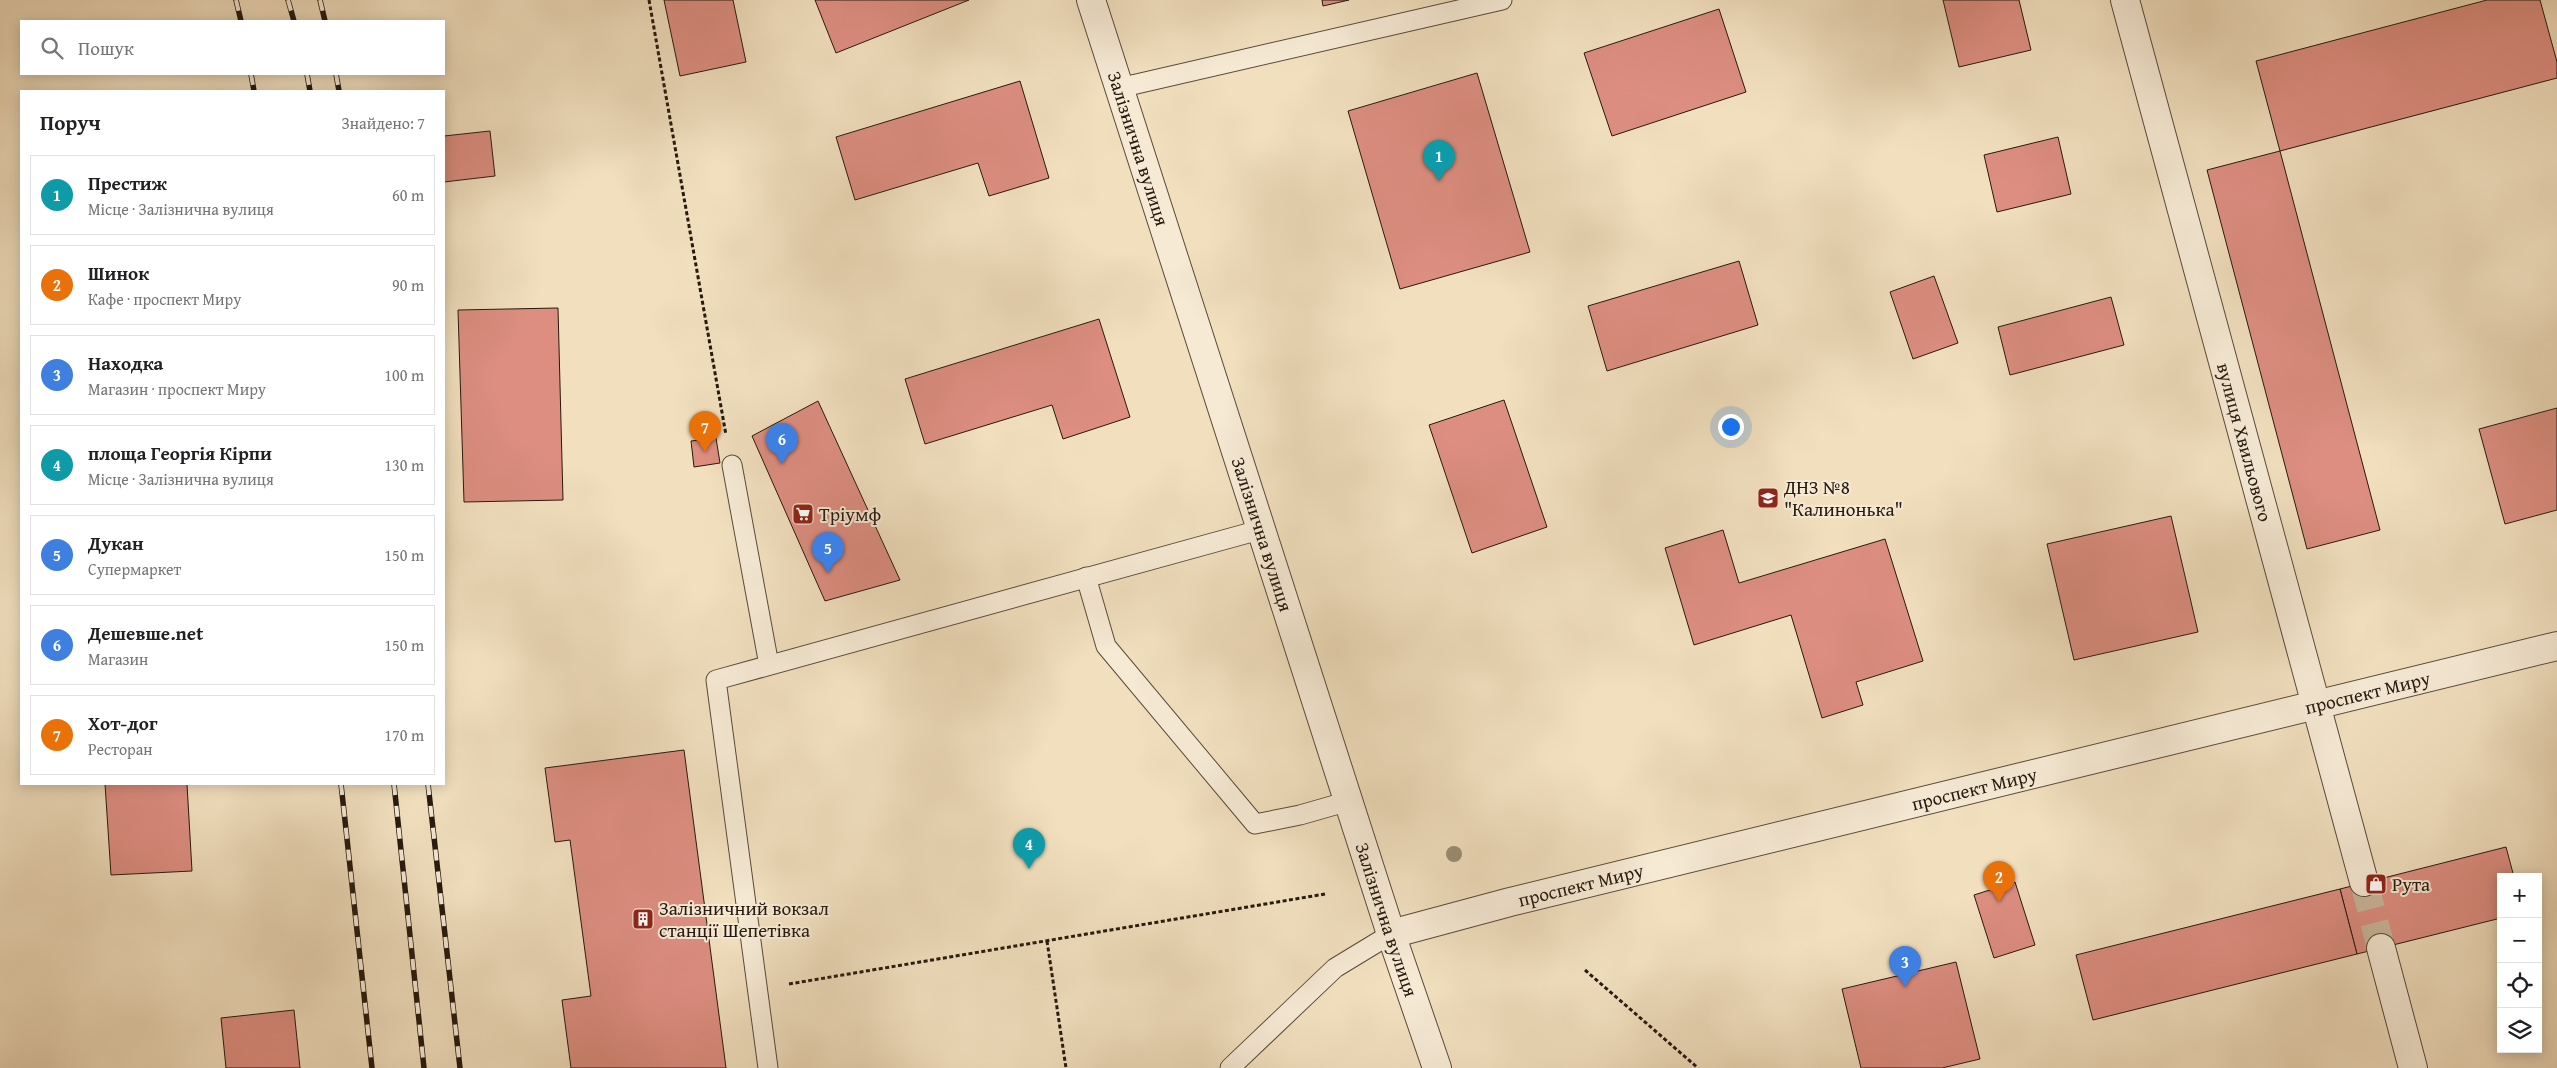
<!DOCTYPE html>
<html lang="uk">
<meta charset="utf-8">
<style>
:root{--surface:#fff;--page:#f6f6f6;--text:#202124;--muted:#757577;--line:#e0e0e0;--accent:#0b8043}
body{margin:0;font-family:"Gentium Book Plus",serif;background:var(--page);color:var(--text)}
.controls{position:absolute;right:15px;bottom:15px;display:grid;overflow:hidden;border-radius:0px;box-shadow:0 2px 12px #0003}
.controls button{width:45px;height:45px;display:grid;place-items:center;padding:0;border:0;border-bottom:1px solid var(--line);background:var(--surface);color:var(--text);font:25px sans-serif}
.you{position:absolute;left:1730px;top:426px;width:18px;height:18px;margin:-12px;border:4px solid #fff;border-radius:50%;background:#1a73e8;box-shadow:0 0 0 8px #1a73e833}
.badge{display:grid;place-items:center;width:32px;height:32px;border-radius:50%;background:var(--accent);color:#fff;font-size:16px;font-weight:700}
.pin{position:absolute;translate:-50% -41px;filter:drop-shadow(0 1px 2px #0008)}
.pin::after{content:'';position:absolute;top:26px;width:18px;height:15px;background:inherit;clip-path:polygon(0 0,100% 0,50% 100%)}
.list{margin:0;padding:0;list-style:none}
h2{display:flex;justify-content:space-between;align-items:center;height:65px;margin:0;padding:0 20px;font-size:21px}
h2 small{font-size:16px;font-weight:400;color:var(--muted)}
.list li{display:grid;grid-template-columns:32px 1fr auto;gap:15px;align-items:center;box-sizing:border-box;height:80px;margin:0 10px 10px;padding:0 10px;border:1px solid var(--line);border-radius:0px}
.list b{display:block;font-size:19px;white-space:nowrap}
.list p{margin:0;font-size:16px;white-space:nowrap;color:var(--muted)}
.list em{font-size:16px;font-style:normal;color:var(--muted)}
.icon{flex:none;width:28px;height:28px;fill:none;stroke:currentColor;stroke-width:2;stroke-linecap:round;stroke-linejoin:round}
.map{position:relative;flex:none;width:2557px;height:1068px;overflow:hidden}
.search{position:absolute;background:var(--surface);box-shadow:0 2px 12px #0003;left:20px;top:20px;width:425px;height:55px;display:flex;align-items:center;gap:12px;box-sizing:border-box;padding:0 18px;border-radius:0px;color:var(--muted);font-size:19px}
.panel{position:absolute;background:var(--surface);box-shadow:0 2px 12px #0003;left:20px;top:90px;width:425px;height:695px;border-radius:0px}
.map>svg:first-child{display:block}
.building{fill:#dd8e81;stroke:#26190f}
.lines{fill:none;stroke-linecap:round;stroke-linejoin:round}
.street-tunnel{stroke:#c8b79b;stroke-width:28;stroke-dasharray:28 14;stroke-linecap:butt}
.lane-casing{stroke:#594a3b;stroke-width:21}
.street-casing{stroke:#594a3b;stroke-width:30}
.path{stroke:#26190f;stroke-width:3;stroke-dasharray:4 2.5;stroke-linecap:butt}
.lane{stroke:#f6ead5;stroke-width:19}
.street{stroke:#f6ead5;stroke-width:28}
.rail-casing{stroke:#26190f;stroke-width:5.5}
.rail{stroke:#f6ead5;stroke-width:4;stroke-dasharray:11;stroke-linecap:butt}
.tree{fill:#998e74}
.labels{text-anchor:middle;stroke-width:4;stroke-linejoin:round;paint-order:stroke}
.street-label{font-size:19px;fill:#26190f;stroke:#f6ead5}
.poi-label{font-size:19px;fill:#26190f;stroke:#f6ead5;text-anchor:start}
</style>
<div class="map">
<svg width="2557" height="1068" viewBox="0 0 2557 1068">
<rect width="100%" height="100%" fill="#f1dfbe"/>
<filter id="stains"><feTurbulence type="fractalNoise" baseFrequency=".004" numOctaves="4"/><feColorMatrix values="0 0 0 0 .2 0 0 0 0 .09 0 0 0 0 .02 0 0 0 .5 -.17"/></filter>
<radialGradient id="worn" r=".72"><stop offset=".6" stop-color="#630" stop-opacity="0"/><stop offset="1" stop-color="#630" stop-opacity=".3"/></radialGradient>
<!-- building -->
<g class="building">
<path d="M664 0H733L746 62 680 76Z"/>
<path d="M815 0H969L836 53Z"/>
<path d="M1322 0H1349L1323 6Z"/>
<path d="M1943 0H2019L2031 50 1959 67Z"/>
<path d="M2487 0H2540L2557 62V78L2280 151 2256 61Z"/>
<path d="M1719 9 1746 92 1612 136 1584 53Z"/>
<path d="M1477 73 1530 252 1400 289 1348 111Z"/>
<path d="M1020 81 1049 178 989 196 978 163 855 200 836 137Z"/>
<path d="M490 131 495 176 444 182V136Z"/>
<path d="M2058 137 2071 194 1997 212 1984 155Z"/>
<path d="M2280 151 2380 530 2307 549 2207 170Z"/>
<path d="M1739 261 1758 325 1607 371 1588 306Z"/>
<path d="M1934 276 1958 343 1913 359 1890 292Z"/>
<path d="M2111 297 2124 345 2010 375 1998 327Z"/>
<path d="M558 308 563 500 464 502 458 310Z"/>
<path d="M1099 319 1130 417 1063 439 1052 405 925 444 905 379Z"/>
<path d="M1504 400 1547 527 1472 553 1429 425Z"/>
<path d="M818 401 900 580 825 601 752 436Z"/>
<path d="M2557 408V510L2505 524 2479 429Z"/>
<path d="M716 438 720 463 694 467 691 441Z"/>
<path d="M2171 516 2198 632 2074 660 2047 544Z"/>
<path d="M1723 530 1739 583 1885 539 1923 661 1856 682 1863 705 1822 718 1791 615 1694 645 1665 548Z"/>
<path d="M684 750 726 1068H571L562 1000 591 996 570 840 555 842 545 768Z"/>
<path d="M105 784H187L192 871 111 875Z"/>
<path d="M2506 847 2514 877H2501V918L2357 954 2340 889Z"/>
<path d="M2015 882 2035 945 1994 958 1974 895Z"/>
<path d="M2340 889 2357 954 2093 1020 2076 955Z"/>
<path d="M1956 962 1980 1059 1942 1068H1861L1842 989Z"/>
<path d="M294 1010 300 1068H226L221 1018Z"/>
</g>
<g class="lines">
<!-- street-tunnel -->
<path class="street-tunnel" d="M2364 882 2381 948"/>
<!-- lane casing -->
<g class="lane-casing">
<g id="lane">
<path d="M1119 88 1502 0"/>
<path d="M732 465 769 665"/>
<path d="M1086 577 1106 646 1255 824 1300 815 1349 801"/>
<path d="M768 1068 716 680 1263 529"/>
<path d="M1230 1068 1335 968 1391 934"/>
</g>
</g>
<!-- street casing -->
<g class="street-casing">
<g id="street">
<path id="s1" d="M1091 0 1391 934 1437 1068"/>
<path id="s2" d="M2125 0 2364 882"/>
<path id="s3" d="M1391 934 1510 902 2557 646"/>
<path d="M2381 948 2413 1068"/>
</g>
</g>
<!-- path -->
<g class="path">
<path d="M649 0 726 435"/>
<path d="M1047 941 1066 1068"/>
<path d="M1585 970 1698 1068"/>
<path d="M789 984 1325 894"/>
</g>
<!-- lane -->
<use href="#lane" class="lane"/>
<!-- street -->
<use href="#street" class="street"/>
<!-- rail casing -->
<g class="rail-casing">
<g id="rail">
<path d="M236 0 241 21"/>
<path d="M288 0 294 21"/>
<path d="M320 0 325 21"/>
<path d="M251 74 254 91"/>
<path d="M307 74 310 91"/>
<path d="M336 74 339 91"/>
<path d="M341 784 372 1068"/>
<path d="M394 784 424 1068"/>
<path d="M428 784 460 1068"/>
</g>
</g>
<!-- rail -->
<use href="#rail" class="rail"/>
</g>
<!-- trees -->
<circle class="tree" cx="1454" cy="854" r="8"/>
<!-- icons -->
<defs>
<g id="school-square" transform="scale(1.125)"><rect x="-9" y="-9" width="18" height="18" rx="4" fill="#8f2418" stroke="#f6ead5"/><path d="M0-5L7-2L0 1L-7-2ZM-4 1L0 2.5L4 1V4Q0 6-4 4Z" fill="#fff"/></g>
<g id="supermarket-square" transform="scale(1.125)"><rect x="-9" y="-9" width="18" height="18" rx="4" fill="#8f2418" stroke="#f6ead5"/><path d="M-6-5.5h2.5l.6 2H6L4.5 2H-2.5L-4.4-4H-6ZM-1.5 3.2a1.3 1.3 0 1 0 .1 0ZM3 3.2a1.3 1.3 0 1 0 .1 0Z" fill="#fff"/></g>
<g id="shop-square" transform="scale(1.125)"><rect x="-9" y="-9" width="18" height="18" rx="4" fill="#8f2418" stroke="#f6ead5"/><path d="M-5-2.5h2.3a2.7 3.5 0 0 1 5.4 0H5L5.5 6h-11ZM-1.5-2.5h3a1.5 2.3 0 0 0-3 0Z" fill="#fff"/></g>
<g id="building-square" transform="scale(1.125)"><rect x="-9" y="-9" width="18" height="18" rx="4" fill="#8f2418" stroke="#f6ead5"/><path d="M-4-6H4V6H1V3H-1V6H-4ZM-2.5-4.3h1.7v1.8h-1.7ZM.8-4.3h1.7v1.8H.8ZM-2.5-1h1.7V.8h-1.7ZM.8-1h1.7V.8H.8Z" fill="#fff"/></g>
</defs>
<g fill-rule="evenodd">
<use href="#school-square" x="1768" y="498"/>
<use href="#supermarket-square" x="803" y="514"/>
<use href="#shop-square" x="2376" y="884"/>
<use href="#building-square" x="643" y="919"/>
</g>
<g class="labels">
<!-- street labels -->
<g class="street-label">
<text dy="7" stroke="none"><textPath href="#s1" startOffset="156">Залізнична вулиця</textPath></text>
<text dy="7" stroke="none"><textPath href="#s2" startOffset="458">вулиця Хвильового</textPath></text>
<text dy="7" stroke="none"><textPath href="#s1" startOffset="561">Залізнична вулиця</textPath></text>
<text dy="7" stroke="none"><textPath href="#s3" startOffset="1006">проспект Миру</textPath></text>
<text dy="7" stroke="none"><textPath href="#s3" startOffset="601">проспект Миру</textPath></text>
<text dy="7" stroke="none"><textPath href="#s3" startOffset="196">проспект Миру</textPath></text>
<text dy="7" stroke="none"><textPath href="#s1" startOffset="966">Залізнична вулиця</textPath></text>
</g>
<!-- poi labels -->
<g class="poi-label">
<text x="1784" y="494">ДНЗ №8<tspan x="1784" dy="22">"Калинонька"</tspan></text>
<text x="819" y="521">Тріумф</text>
<text x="2392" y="891">Рута</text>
<text x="659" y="915">Залізничний вокзал<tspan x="659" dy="22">станції Шепетівка</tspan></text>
</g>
</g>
<rect width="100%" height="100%" filter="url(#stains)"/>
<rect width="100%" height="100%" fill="url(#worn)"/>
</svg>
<div class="controls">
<button>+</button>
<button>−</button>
<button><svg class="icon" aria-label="locate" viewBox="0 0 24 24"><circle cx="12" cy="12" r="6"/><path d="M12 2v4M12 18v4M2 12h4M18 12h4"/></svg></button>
<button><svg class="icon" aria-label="layers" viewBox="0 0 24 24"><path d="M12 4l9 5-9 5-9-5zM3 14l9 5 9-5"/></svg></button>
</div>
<div class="you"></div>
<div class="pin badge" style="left:1439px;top:181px;background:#0f9aa8">1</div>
<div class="pin badge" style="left:1999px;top:902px;background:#e8710a">2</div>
<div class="pin badge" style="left:1905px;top:987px;background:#3f7fe0">3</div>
<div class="pin badge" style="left:1029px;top:869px;background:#0f9aa8">4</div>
<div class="pin badge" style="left:828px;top:573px;background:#3f7fe0">5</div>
<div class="pin badge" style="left:782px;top:464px;background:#3f7fe0">6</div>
<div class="pin badge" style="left:705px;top:452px;background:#e8710a">7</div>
<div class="search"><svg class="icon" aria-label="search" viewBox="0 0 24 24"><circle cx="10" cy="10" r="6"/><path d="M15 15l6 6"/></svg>Пошук</div>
<section class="panel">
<h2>Поруч<small>Знайдено: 7</small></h2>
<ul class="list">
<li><span class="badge" style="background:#0f9aa8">1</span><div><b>Престиж</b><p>Місце · Залізнична вулиця</p></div><em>60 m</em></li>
<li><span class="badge" style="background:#e8710a">2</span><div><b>Шинок</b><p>Кафе · проспект Миру</p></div><em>90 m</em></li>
<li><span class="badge" style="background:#3f7fe0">3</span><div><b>Находка</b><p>Магазин · проспект Миру</p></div><em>100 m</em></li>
<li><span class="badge" style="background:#0f9aa8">4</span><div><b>площа Георгія Кірпи</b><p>Місце · Залізнична вулиця</p></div><em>130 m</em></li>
<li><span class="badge" style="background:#3f7fe0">5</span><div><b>Дукан</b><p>Супермаркет</p></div><em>150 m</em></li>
<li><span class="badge" style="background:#3f7fe0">6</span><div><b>Дешевше.net</b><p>Магазин</p></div><em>150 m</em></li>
<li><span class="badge" style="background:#e8710a">7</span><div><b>Хот-дог</b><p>Ресторан</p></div><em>170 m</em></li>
</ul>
</section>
</div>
